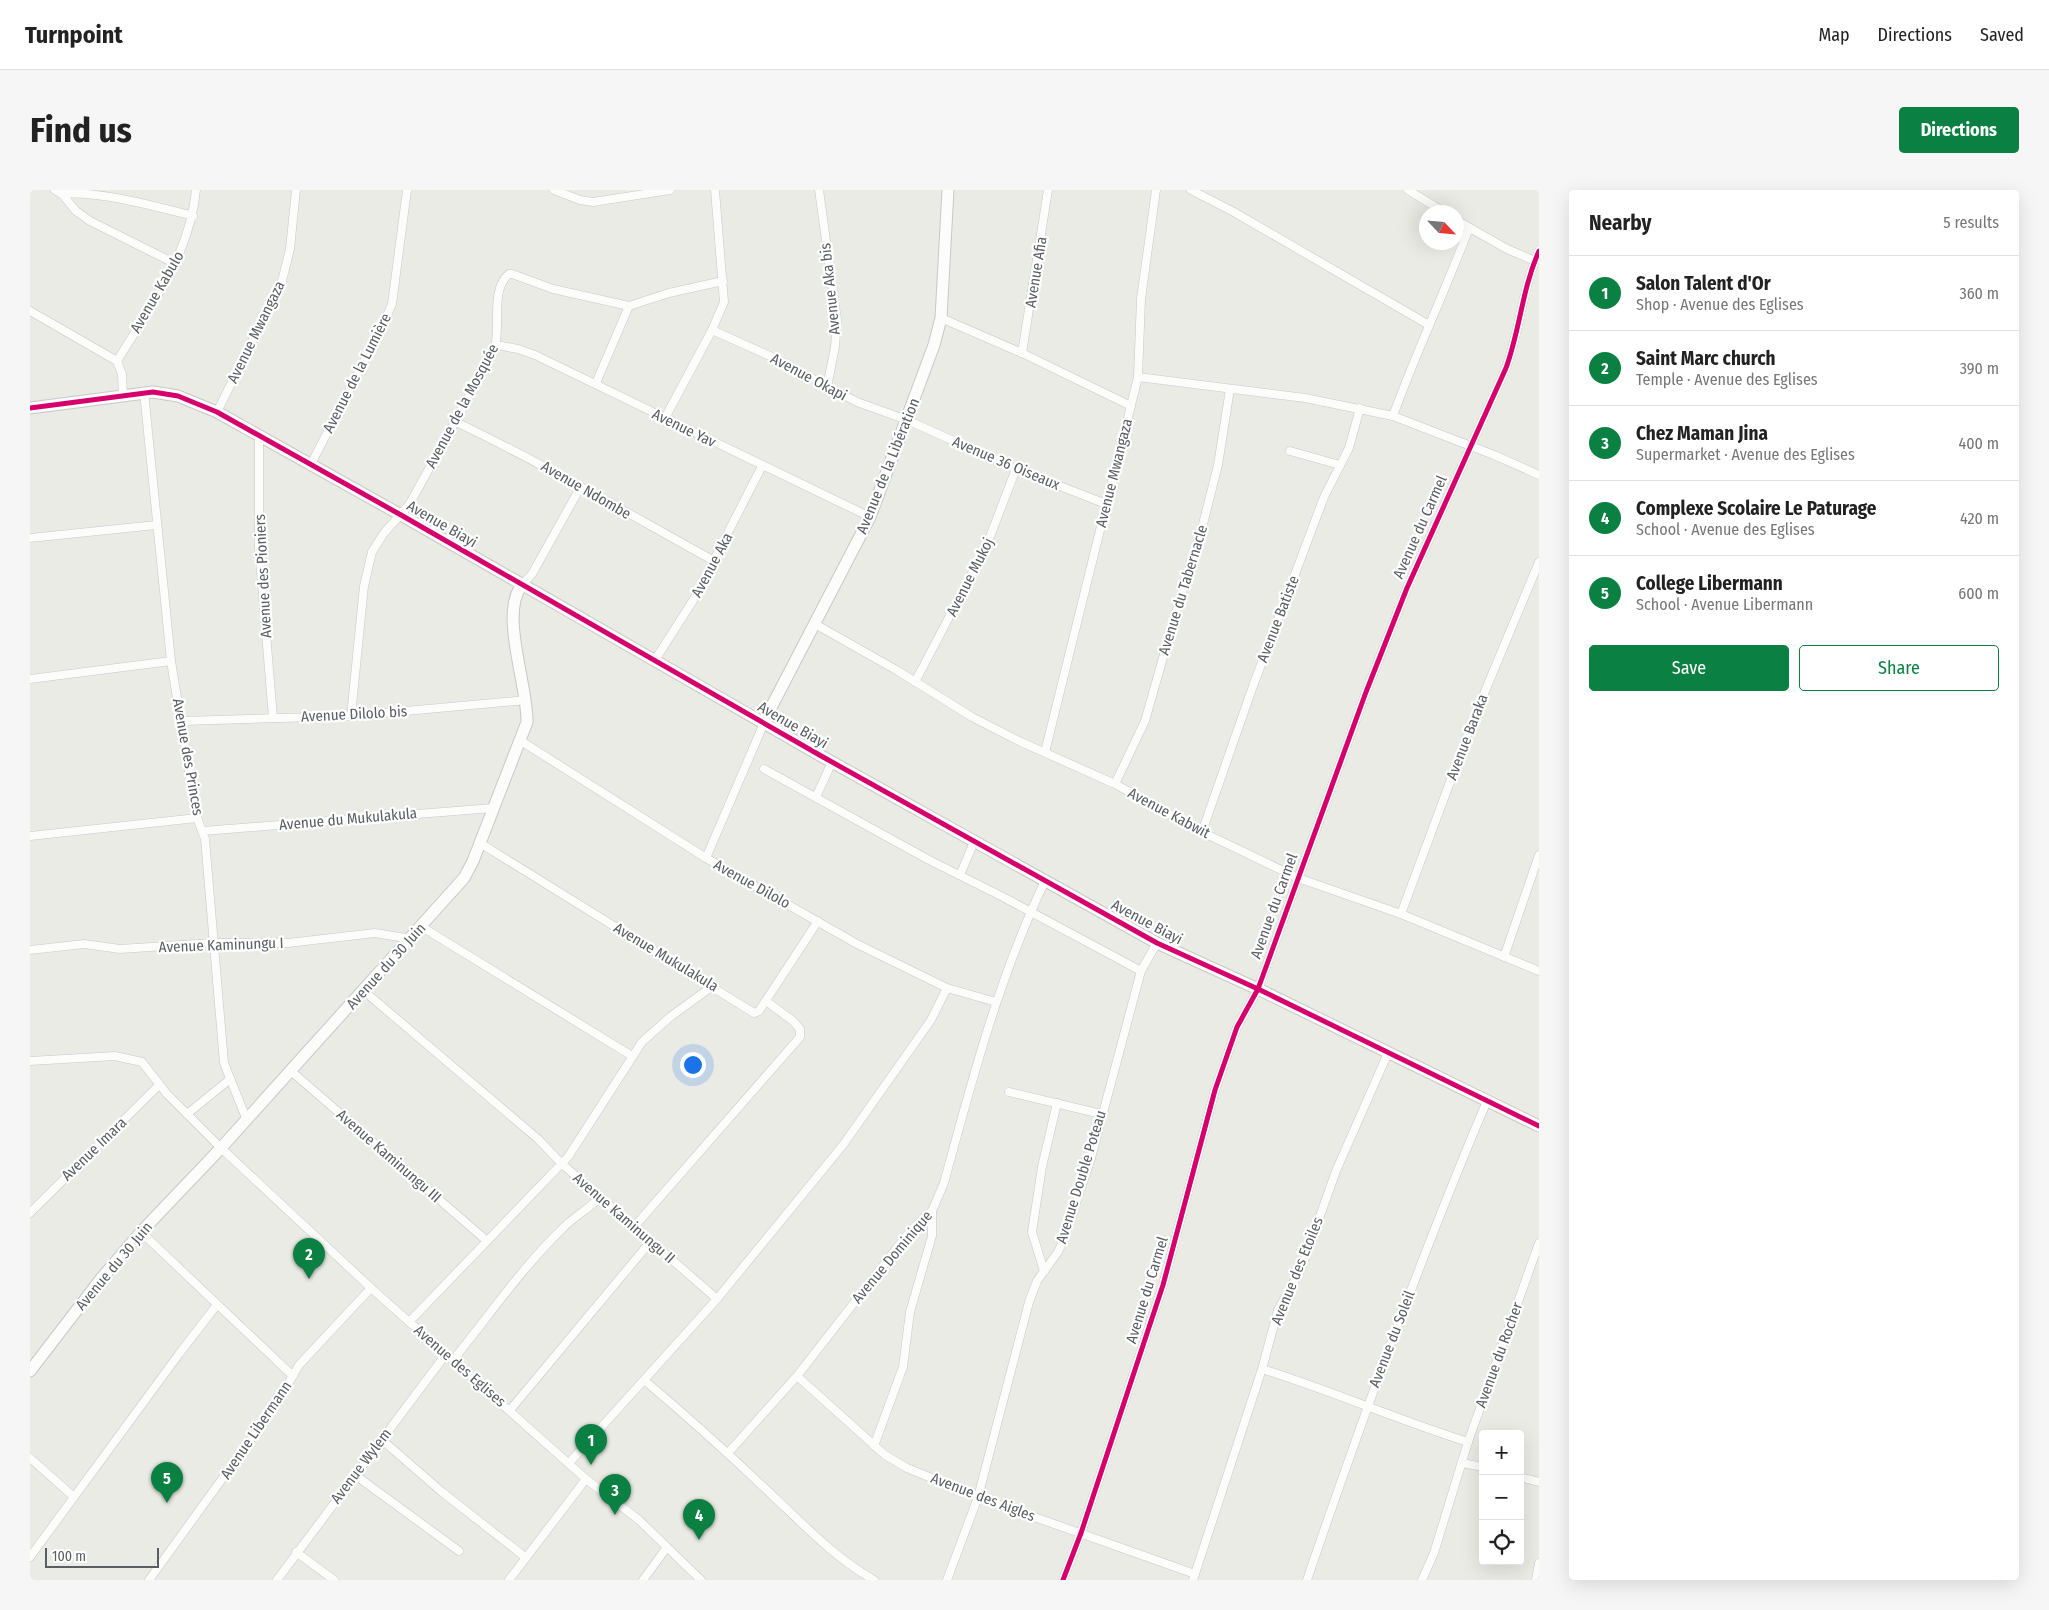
<!DOCTYPE html>
<meta charset="utf-8">
<style>
:root{--surface:#fff;--page:#f6f6f6;--text:#222;--muted:#767676;--line:#e0e0e0;--accent:#0b8043}
body{margin:0;font-family:"Fira Sans Condensed",sans-serif;background:var(--page);color:var(--text)}
.controls{position:absolute;right:15px;bottom:15px;display:grid;overflow:hidden;border-radius:5px;box-shadow:0 5px 20px #0002}
.controls button{width:45px;height:45px;display:grid;place-items:center;padding:0;border:0;border-bottom:1px solid var(--line);background:var(--surface);color:var(--text);font:25px sans-serif}
.compass{position:absolute;left:1389px;top:15px;width:45px;height:45px;border-radius:50%;background:var(--surface);box-shadow:0 5px 20px #0002;rotate:116deg}
.scale{position:absolute;left:15px;bottom:12px;width:114px;box-sizing:border-box;padding-left:5px;border:2px solid #5a5d64;border-top:0;font-size:14px;line-height:18px;white-space:nowrap;color:#5a5d64;-webkit-text-stroke:4px #fff;paint-order:stroke}
.you{position:absolute;left:662px;top:874px;width:18px;height:18px;margin:-12px;border:4px solid #fff;border-radius:50%;background:#1a73e8;box-shadow:0 0 0 8px #1a73e833}
.badge{display:grid;place-items:center;width:32px;height:32px;border-radius:50%;background:var(--accent);color:#fff;font-size:16px;font-weight:700}
.pin{position:absolute;translate:-50% -41px;filter:drop-shadow(0 1px 2px #0008)}
.pin::after{content:'';position:absolute;top:26px;width:18px;height:15px;background:inherit;clip-path:polygon(0 0,100% 0,50% 100%)}
.list{margin:0;padding:0;list-style:none}
h2{display:flex;justify-content:space-between;align-items:center;height:65px;margin:0;padding:0 20px;font-size:21px}
h2 small{font-size:16px;font-weight:400;color:var(--muted)}
.list li{display:grid;grid-template-columns:32px 1fr auto;gap:15px;align-items:center;box-sizing:border-box;height:75px;padding:0 20px;border-top:1px solid var(--line)}
.list b{display:block;font-size:19px;white-space:nowrap}
.list p{margin:0;font-size:16px;white-space:nowrap;color:var(--muted)}
.list em{font-size:16px;font-style:normal;color:var(--muted)}
.actions{display:flex;gap:10px;padding:15px 20px}
.actions a{flex:1;padding:11px 0;border:1px solid var(--accent);border-radius:5px;text-align:center;font-size:18px;color:var(--accent)}
.actions .main{background:var(--accent);color:#fff}
.icon{flex:none;width:28px;height:28px;fill:none;stroke:currentColor;stroke-width:2;stroke-linecap:round;stroke-linejoin:round}
.map{position:relative;flex:none;width:1509px;height:1390px;overflow:hidden;border-radius:5px}
header{display:flex;align-items:center;gap:30px;box-sizing:border-box;height:70px;padding:0 25px;background:var(--surface);border-bottom:1px solid var(--line)}
header strong{font-size:24px}
nav{display:flex;gap:28px;margin-inline-start:auto;font-size:18px}
.intro{display:flex;align-items:center;justify-content:space-between;box-sizing:border-box;height:120px;padding:0 30px}
h1{margin:0;font-size:35px}
.button{padding:12px 22px;border-radius:5px;background:var(--accent);color:#fff;font-size:18px;font-weight:700}
main{display:flex;gap:30px;padding:0 30px}
aside{flex:1;background:var(--surface);border-radius:5px;box-shadow:0 5px 20px #0002}
.map>svg:first-child{display:block}
.lines{fill:none;stroke-linecap:round;stroke-linejoin:round}
.street-casing{stroke:#c7c7c6;stroke-width:9}
.secondary-casing{stroke:#c7c8c7;stroke-width:13}
.street{stroke:#fcfcfb;stroke-width:8}
.secondary{stroke:#fcfcfb;stroke-width:11}
.cycleway-casing{stroke:#fff;stroke-width:8}
.cycleway{stroke:#d6006c;stroke-width:5}
.labels{text-anchor:middle;stroke-width:4.5;stroke-linejoin:round;paint-order:stroke}
.street-label{font-size:15px;fill:#5a5d64;stroke:#fff}
</style>
<header>
<strong>Turnpoint</strong>
<nav><a>Map</a><a>Directions</a><a>Saved</a></nav>
</header>
<div class="intro"><h1>Find us</h1><a class="button">Directions</a></div>
<main>
<div class="map">
<svg width="1509" height="1390" viewBox="0 0 1509 1390">
<rect width="100%" height="100%" fill="#ebebe5"/>
<g class="lines">
<!-- street casing -->
<g class="street-casing">
<g id="street">
<path d="M25 0 32 4 46 21 60 31 146 74"/>
<path d="M524 0 550 10 563 12 640 0"/>
<path d="M789 0 807 130 805 157 797 197"/>
<path d="M1161 0 1202 21 1399 135"/>
<path d="M1378 0 1414 22"/>
<path d="M32 4C67 0 128 17 163 26"/>
<path d="M1426 30 1477 59 1505 71"/>
<path d="M0 121 87 171 92 184 93 205"/>
<path d="M911 128 992 163 1101 216"/>
<path d="M682 140 742 167 827 212 877 230 986 279 1076 314"/>
<path d="M467 155 488 159 505 165 840 327"/>
<path d="M992 163 1018 0"/>
<path d="M87 171C120 117 160 65 166 0"/>
<path d="M1108 187 1275 208 1363 226 1464 265 1509 285"/>
<path d="M566 193 599 116"/>
<path d="M114 202 141 471 166 625 175 649 194 873 216 928"/>
<path d="M187 222 252 91 260 59 266 0"/>
<path d="M1363 226C1386 162 1415 102 1439 38"/>
<path d="M635 228 682 140 694 112 685 0"/>
<path d="M426 232C514 274 599 324 684 371"/>
<path d="M229 245V358L243 528"/>
<path d="M1260 261 1310 275"/>
<path d="M281 274 351 139 362 114 377 0"/>
<path d="M0 348 126 335"/>
<path d="M492 395 502 384 550 298"/>
<path d="M785 434 868 481 942 527 991 552 1085 594 1172 642 1268 688 1371 724 1509 781"/>
<path d="M625 470 664 409 732 276"/>
<path d="M0 489 141 471"/>
<path d="M885 492 956 357 986 279"/>
<path d="M321 526 334 396 342 362 354 343 379 315 464 161C472 140 459 100 479 84H482L523 99 599 116 639 103 693 91"/>
<path d="M152 531 321 526 496 510"/>
<path d="M491 551 676 668 827 754 917 798 966 812"/>
<path d="M1015 562 1108 187 1111 109 1126 0"/>
<path d="M734 579 899 670 973 707 1111 781"/>
<path d="M1085 594 1115 531 1148 415 1171 342 1188 275 1200 199"/>
<path d="M786 607 802 572"/>
<path d="M173 641 463 618"/>
<path d="M1172 642 1223 496 1294 307 1319 258 1330 218"/>
<path d="M0 646 167 628"/>
<path d="M450 653 724 823 729 821 788 731"/>
<path d="M676 668 734 533"/>
<path d="M930 685 944 652"/>
<path d="M1371 724 1443 530 1509 372"/>
<path d="M392 737 602 866"/>
<path d="M0 760 54 754 90 759 182 753H258L345 743 382 749"/>
<path d="M1474 767 1509 665"/>
<path d="M334 801 508 949 532 974 687 1109 539 1273"/>
<path d="M0 871 85 866 112 872 137 904 191 958 341 1098 556 1289 609 1330 671 1390"/>
<path d="M261 881 457 1051"/>
<path d="M979 902 1071 924"/>
<path d="M157 924 199 890"/>
<path d="M0 1023 129 895"/>
<path d="M604 1037 770 847V839L763 831 736 811"/>
<path d="M111 1042 263 1186"/>
<path d="M1014 1081 1002 1042 1012 977 1027 913"/>
<path d="M687 1109 813 955 901 830 917 798"/>
<path d="M379 1132 538 967 612 852 640 827 684 795"/>
<path d="M423 1170C459 1126 493 1076 534 1037 545 1026 559 1019 570 1007"/>
<path d="M1232 1179C1302 1201 1368 1230 1438 1252"/>
<path d="M767 1186 855 1265 877 1278 948 1307 1165 1384"/>
<path d="M614 1190C658 1227 700 1265 742 1305 773 1334 806 1369 844 1390"/>
<path d="M480 1220 621 1051"/>
<path d="M351 1249 412 1302 495 1367"/>
<path d="M844 1256 873 1177 880 1122 902 1046V1021"/>
<path d="M698 1263 767 1186 880 1041 902 1021 914 993C942 890 969 787 1015 691"/>
<path d="M0 1268 44 1307"/>
<path d="M1432 1273 1453 1277"/>
<path d="M325 1285 429 1361"/>
<path d="M1490 1287 1509 1292"/>
<path d="M266 1362 304 1390"/>
<path d="M0 1367 149 1164 186 1116"/>
<path d="M119 1390 247 1213 269 1175 341 1098"/>
<path d="M247 1390 416 1164"/>
<path d="M479 1390 556 1289"/>
<path d="M613 1390 637 1357"/>
<path d="M917 1390 948 1307 999 1112 1007 1091 1028 1062 1035 1046 1061 968 1111 781 1127 753"/>
<path d="M1033 1390 1051 1343 1133 1095 1185 900 1207 837 1228 799 1336 502 1377 398 1476 178C1490 140 1492 99 1509 61"/>
<path d="M1163 1390 1232 1179 1248 1120 1271 1079 1306 981 1358 863"/>
<path d="M1277 1390C1332 1229 1390 1068 1457 911"/>
<path d="M1392 1390 1404 1363 1438 1252 1509 1053"/>
<path d="M1506 1390 1509 1373"/>
</g>
</g>
<!-- secondary casing -->
<g class="secondary-casing">
<g id="secondary">
<path d="M0 218 123 202 148 206 187 222 371 325 793 567 1127 753 1228 799 1509 936"/>
<path d="M733 533 840 327 904 155 911 128 918 0"/>
<path d="M0 1181 70 1090 111 1042 191 958 434 688 443 671 497 532C498 496 469 423 492 395"/>
</g>
</g>
<!-- street -->
<use href="#street" class="street"/>
<!-- secondary -->
<use href="#secondary" class="secondary"/>
<!-- cycleway casing -->
<g class="cycleway-casing">
<g id="cycleway">
<path d="M0 218 123 202 148 206 187 222 371 325 793 567 1127 753 1228 799 1509 936"/>
<path d="M1033 1390 1051 1343 1133 1095 1185 900 1207 837 1228 799 1336 502 1377 398 1476 178C1490 140 1492 99 1509 61"/>
</g>
</g>
<!-- cycleway -->
<use href="#cycleway" class="cycleway"/>
</g>
<g class="labels">
<!-- street labels -->
<g class="street-label">
<text transform="translate(1006 82) rotate(-81)" y="5">Avenue Afia</text>
<text transform="translate(800 99) rotate(-96)" y="5">Avenue Aka bis</text>
<text transform="translate(127 102) rotate(-60)" y="5">Avenue Kabulo</text>
<text transform="translate(226 142) rotate(-64)" y="5">Avenue Mwangaza</text>
<text transform="translate(327 183) rotate(-63)" y="5">Avenue de la Lumière</text>
<text transform="translate(779 187) rotate(28)" y="5">Avenue Okapi</text>
<text transform="translate(432 216) rotate(-62)" y="5">Avenue de la Mosquée</text>
<text transform="translate(654 238) rotate(26)" y="5">Avenue Yav</text>
<text transform="translate(976 273) rotate(23)" y="5">Avenue 36 Oiseaux</text>
<text transform="translate(858 276) rotate(-68)" y="5">Avenue de la Libération</text>
<text transform="translate(1084 283) rotate(-76)" y="5">Avenue Mwangaza</text>
<text transform="translate(556 300) rotate(30)" y="5">Avenue Ndombe</text>
<text transform="translate(412 334) rotate(30)" y="5">Avenue Biayi</text>
<text transform="translate(1390 337) rotate(-66)" y="5">Avenue du Carmel</text>
<text transform="translate(682 375) rotate(-62)" y="5">Avenue Aka</text>
<text transform="translate(233 386) rotate(-93)" y="5">Avenue des Pioniers</text>
<text transform="translate(940 387) rotate(-63)" y="5">Avenue Mukoj</text>
<text transform="translate(1153 400) rotate(-73)" y="5">Avenue du Tabernacle</text>
<text transform="translate(1248 429) rotate(-69)" y="5">Avenue Batiste</text>
<text transform="translate(324 524) rotate(-3)" y="5">Avenue Dilolo bis</text>
<text transform="translate(763 535) rotate(30)" y="5">Avenue Biayi</text>
<text transform="translate(1437 547) rotate(-69)" y="5">Avenue Baraka</text>
<text transform="translate(158 567) rotate(80)" y="5">Avenue des Princes</text>
<text transform="translate(1139 623) rotate(28)" y="5">Avenue Kabwit</text>
<text transform="translate(318 629) rotate(-5)" y="5">Avenue du Mukulakula</text>
<text transform="translate(722 694) rotate(29)" y="5">Avenue Dilolo</text>
<text transform="translate(1244 716) rotate(-70)" y="5">Avenue du Carmel</text>
<text transform="translate(1117 732) rotate(28)" y="5">Avenue Biayi</text>
<text transform="translate(191 755) rotate(-2)" y="5">Avenue Kaminungu I</text>
<text transform="translate(636 767) rotate(31)" y="5">Avenue Mukulakula</text>
<text transform="translate(356 776) rotate(-48)" y="5">Avenue du 30 Juin</text>
<text transform="translate(64 959) rotate(-44)" y="5">Avenue Imara</text>
<text transform="translate(359 966) rotate(41)" y="5">Avenue Kaminungu III</text>
<text transform="translate(1051 987) rotate(-73)" y="5">Avenue Double Poteau</text>
<text transform="translate(594 1028) rotate(41)" y="5">Avenue Kaminungu II</text>
<text transform="translate(862 1067) rotate(-50)" y="5">Avenue Dominique</text>
<text transform="translate(84 1076) rotate(-50)" y="5">Avenue du 30 Juin</text>
<text transform="translate(1267 1081) rotate(-68)" y="5">Avenue des Etoiles</text>
<text transform="translate(1117 1100) rotate(-73)" y="5">Avenue du Carmel</text>
<text transform="translate(1362 1149) rotate(-69)" y="5">Avenue du Soleil</text>
<text transform="translate(1469 1165) rotate(-70)" y="5">Avenue du Rocher</text>
<text transform="translate(430 1176) rotate(41)" y="5">Avenue des Eglises</text>
<text transform="translate(226 1240) rotate(-56)" y="5">Avenue Libermann</text>
<text transform="translate(331 1276) rotate(-53)" y="5">Avenue Wylem</text>
<text transform="translate(953 1307) rotate(21)" y="5">Avenue des Aigles</text>
</g>
</g>
</svg>
<div class="controls">
<button>+</button>
<button>−</button>
<button><svg class="icon" aria-label="locate" viewBox="0 0 24 24"><circle cx="12" cy="12" r="6"/><path d="M12 2v4M12 18v4M2 12h4M18 12h4"/></svg></button>
</div>
<svg class="compass" viewBox="-18 -18 36 36"><path d="M0-13l5 13h-10z" fill="#e53935"/><path d="M0 13l5-13h-10z" fill="#767676"/></svg>
<div class="scale">100 m</div>
<div class="you"></div>
<div class="pin badge" style="left:561px;top:1275px">1</div>
<div class="pin badge" style="left:279px;top:1089px">2</div>
<div class="pin badge" style="left:585px;top:1325px">3</div>
<div class="pin badge" style="left:669px;top:1350px">4</div>
<div class="pin badge" style="left:137px;top:1313px">5</div>
</div>
<aside>
<h2>Nearby<small>5 results</small></h2>
<ul class="list">
<li><span class="badge">1</span><div><b>Salon Talent d'Or</b><p>Shop · Avenue des Eglises</p></div><em>360 m</em></li>
<li><span class="badge">2</span><div><b>Saint Marc church</b><p>Temple · Avenue des Eglises</p></div><em>390 m</em></li>
<li><span class="badge">3</span><div><b>Chez Maman Jina</b><p>Supermarket · Avenue des Eglises</p></div><em>400 m</em></li>
<li><span class="badge">4</span><div><b>Complexe Scolaire Le Paturage</b><p>School · Avenue des Eglises</p></div><em>420 m</em></li>
<li><span class="badge">5</span><div><b>College Libermann</b><p>School · Avenue Libermann</p></div><em>600 m</em></li>
</ul>
<div class="actions"><a class="main">Save</a><a>Share</a></div>
</aside>
</main>
